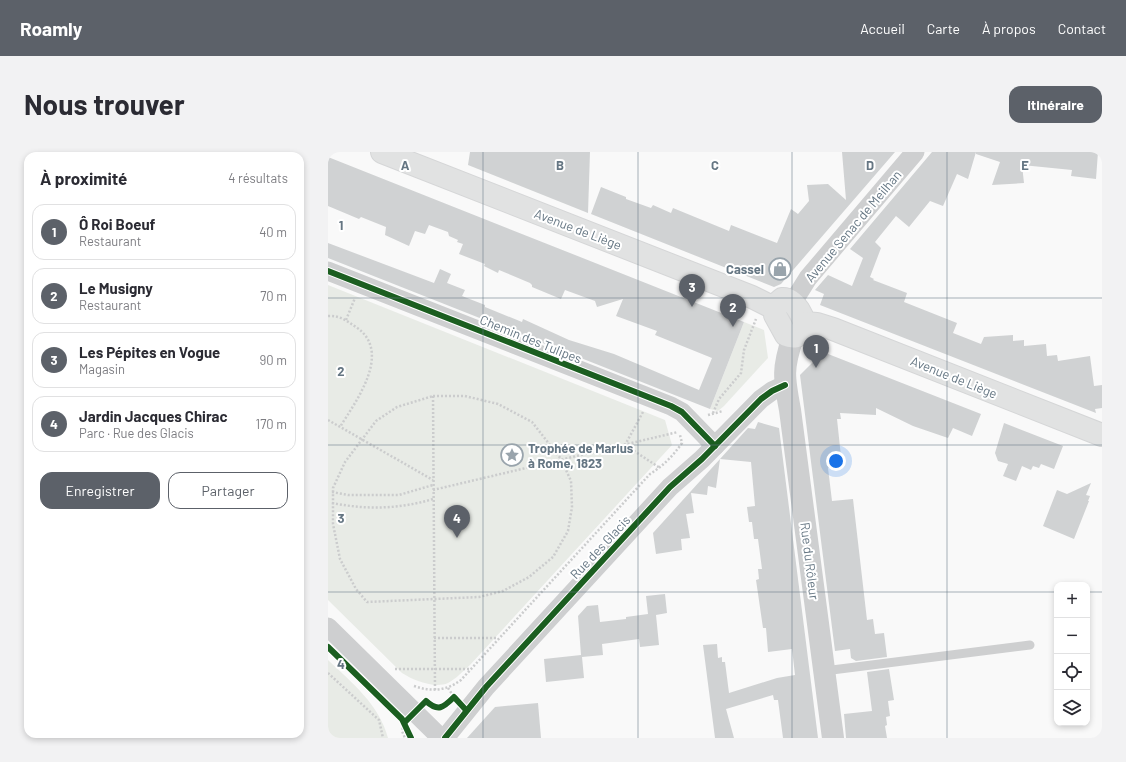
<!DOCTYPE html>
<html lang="fr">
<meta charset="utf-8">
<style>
:root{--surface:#fff;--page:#f2f2f3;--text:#2b2b33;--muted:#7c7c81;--line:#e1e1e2;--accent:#5c6169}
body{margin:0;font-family:Barlow,sans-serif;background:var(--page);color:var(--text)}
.controls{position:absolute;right:12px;bottom:12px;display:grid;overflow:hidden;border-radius:8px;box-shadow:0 2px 6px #0003}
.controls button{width:36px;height:36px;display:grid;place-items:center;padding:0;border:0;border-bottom:1px solid var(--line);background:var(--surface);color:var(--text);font:20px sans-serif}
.you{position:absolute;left:508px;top:309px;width:14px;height:14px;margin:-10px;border:3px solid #fff;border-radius:50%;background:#1a73e8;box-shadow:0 0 0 6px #1a73e833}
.badge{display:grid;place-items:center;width:26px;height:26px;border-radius:50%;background:var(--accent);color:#fff;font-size:13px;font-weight:700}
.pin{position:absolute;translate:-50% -33px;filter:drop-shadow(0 1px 2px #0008)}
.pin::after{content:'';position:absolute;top:21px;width:14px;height:12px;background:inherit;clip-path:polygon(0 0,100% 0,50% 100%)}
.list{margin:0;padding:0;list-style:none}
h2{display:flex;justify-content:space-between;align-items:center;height:52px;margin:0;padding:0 16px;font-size:17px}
h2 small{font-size:13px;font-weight:400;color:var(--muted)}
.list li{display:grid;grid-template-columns:26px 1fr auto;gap:12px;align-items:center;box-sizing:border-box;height:56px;margin:0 8px 8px;padding:0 8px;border:1px solid var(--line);border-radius:12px}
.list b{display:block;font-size:15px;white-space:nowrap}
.list p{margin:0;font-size:13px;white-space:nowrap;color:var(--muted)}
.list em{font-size:13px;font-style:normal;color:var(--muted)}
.actions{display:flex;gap:8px;padding:12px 16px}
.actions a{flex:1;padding:9px 0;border:1px solid var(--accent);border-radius:12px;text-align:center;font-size:14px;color:var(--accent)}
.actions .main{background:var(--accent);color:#fff}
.icon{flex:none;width:22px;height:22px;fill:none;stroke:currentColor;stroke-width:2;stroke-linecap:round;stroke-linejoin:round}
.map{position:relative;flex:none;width:774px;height:586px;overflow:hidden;border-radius:12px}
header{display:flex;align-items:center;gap:24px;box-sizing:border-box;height:56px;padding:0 20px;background:var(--accent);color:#fff}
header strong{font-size:19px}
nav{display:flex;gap:22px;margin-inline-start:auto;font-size:14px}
.intro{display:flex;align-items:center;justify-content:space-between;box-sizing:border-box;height:96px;padding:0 24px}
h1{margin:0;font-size:28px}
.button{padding:10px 18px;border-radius:12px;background:var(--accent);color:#fff;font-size:14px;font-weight:700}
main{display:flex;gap:24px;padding:0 24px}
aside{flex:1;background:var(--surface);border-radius:12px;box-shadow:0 2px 6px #0003}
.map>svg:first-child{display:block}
.green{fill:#e8ebe6}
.building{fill:#d0d2d3}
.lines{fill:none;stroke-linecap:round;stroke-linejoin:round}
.secondary-casing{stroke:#d5d6d7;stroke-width:24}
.path{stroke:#cbcccd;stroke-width:2.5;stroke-dasharray:2 2;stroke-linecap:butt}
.service{stroke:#cecfd0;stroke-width:9}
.minor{stroke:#cecfd0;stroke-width:19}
.tertiary{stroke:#cecfd0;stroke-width:22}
.secondary{stroke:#e1e2e2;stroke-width:22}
.cycleway-casing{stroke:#fff;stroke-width:8}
.cycleway{stroke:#1b5e20;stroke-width:6}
.grid{fill:none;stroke:#657683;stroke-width:1;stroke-opacity:0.55}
.labels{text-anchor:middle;stroke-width:4;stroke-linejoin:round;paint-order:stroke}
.street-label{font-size:13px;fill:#657683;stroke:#fff}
.poi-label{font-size:13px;font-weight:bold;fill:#657683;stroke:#fff;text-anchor:end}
.grid-label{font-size:13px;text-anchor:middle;font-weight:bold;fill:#657683;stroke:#fff;stroke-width:4;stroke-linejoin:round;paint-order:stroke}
</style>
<header>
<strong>Roamly</strong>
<nav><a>Accueil</a><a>Carte</a><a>À propos</a><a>Contact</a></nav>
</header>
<div class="intro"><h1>Nous trouver</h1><a class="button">Itinéraire</a></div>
<main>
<aside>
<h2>À proximité<small>4 résultats</small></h2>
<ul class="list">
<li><span class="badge">1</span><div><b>Ô Roi Boeuf</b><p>Restaurant</p></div><em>40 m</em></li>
<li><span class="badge">2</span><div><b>Le Musigny</b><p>Restaurant</p></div><em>70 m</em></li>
<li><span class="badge">3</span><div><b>Les Pépites en Vogue</b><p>Magasin</p></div><em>90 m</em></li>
<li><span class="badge">4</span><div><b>Jardin Jacques Chirac</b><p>Parc · Rue des Glacis</p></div><em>170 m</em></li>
</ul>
<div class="actions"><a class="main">Enregistrer</a><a>Partager</a></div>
</aside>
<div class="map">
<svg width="774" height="586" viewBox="0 0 774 586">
<rect width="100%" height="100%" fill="#f9f9f9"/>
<!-- green -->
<g class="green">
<path d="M0 133 337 268 344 293 142 513C135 519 128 527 120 531 106 537 85 528 74 521L0 448Z"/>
<path d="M416 170 436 178 440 206 396 254 390 259 382 257Z"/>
<path d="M0 508C24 531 51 552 60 586H0Z"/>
</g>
<!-- building -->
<g class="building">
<path d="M142 0H262L260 61 140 13Z"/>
<path d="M514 0H567L453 132 446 135 263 62 273 35 298 45V47L323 56 325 53 343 61 345 56 401 79 403 73 449 91 463 57 470 62 481 49 479 33 500 32 518 48Z"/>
<path d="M604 0H648L640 27 629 22 615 54 602 49 581 75 568 64 547 90 553 96 542 125 546 127 545 128 579 141 576 150 629 171 625 181 653 192 656 185 685 183V189L696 188V194L718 192 719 204 729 203 730 209 762 204 766 234 774 233V256L767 257 768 261 492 153 496 142 487 138 500 123 524 134 535 106 522 97Z"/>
<path d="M648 0H770L768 27 743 24 744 18 694 13 696 31 664 33 672 10 648 2Z"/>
<path d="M0 5 416 170 382 257 0 106V91L106 131 112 117 123 122 119 131 137 138 134 144 157 153V155L194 170 195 167 241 188 286 202 371 238 384 206 327 183 329 179 288 164 295 147 269 155 267 149 237 138 233 147 204 135V133L202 131 171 118 170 121 156 114 157 112 131 102 135 92 129 90 130 88 121 84 120 80 101 73 97 82 87 79 81 94 57 83 58 75 33 65 31 67 0 54Z"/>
<path d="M495 200 653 262 644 284 625 276 620 286 585 274 548 256V263L512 261 513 267H509L514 314 500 316 504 349 525 347 539 468 545 467 547 482 556 481 559 505 528 509 523 506 522 497 507 499 472 223Z"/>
<path d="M430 270 451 276 490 586H455L450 548H446L445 543 398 557 406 586H387L375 493 389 492 390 506 394 505V510H397L401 541 449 526 467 523 464 497 440 500 438 476H435L428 428 431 427 430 417H434L430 387H426L424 370H421L419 355 427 354 423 310 392 307 420 276 427 277Z"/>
<path d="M676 271 735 294 726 317 713 312 711 316 705 314 703 318 694 314 688 329 675 324 680 312 670 309 667 301Z"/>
<path d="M392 307 388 336 380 334 379 343 363 341 366 361 358 362 362 386 353 387 354 398 328 402 325 381Z"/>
<path d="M763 331 758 343 762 344 760 349H761L746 387 715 374 729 338 739 342Z"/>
<path d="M337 442 339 461 328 463 331 493 312 495 311 487 274 492 275 503 254 505 256 526 218 530 216 507 253 503 250 464 259 454 270 453 272 470 298 467V465L320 462 318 444Z"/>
<path d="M561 517 566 548 560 549 562 564 558 565 559 573 557 574 559 586H518L516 562 544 559 539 520Z"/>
<path d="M210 551 213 586H139L167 555Z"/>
</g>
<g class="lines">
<!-- secondary casing -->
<g class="secondary-casing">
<g id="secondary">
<path d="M54 0 424 145 446 156"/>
<path d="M454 147C467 146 478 167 476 178 471 185 465 186 458 183L447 163V153Z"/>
<path d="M476 171 489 172 505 177 774 283"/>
</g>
</g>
<!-- path -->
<g class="path">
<path d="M0 164C11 163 19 169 28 175 65 200 28 249 12 275"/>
<path d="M18 168 27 146"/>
<path d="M105 244H137L170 252 204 270 233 307 243 329 244 355 240 379 225 405 201 425 175 439 151 445 39 450 28 437 12 407 5 372V336L17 310 48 269 69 255Z"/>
<path d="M105 244 107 538"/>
<path d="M315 260 297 293 332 316"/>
<path d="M385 261 391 247 413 221 416 198 428 167"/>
<path d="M380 263 395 259"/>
<path d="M0 268 105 328"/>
<path d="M105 338 350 280"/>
<path d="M4 340 20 343H71L105 333"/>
<path d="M4 351C39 358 72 357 105 347"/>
<path d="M106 486H170"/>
<path d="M67 517H142"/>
<path d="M0 521 51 568 55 586"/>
<path d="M86 534C103 540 118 539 133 528L322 322C335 314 345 304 354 291L352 283"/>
<path d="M120 536 126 545"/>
<path d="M76 572 74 579 77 586"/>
</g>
<!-- service -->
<path class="service" d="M496 519 702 493"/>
<!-- minor -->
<g class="minor">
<path d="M0 119 343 254 354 260 387 294"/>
<path d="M465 150 480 126 587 0"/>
<path d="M0 475 113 586"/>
<path d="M117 586 158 535 342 335 374 307 433 247 444 239 457 233"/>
</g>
<!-- tertiary -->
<path class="tertiary" d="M465 185C454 217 456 226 462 258L505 586"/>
<!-- secondary -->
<use href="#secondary" class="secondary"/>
<!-- cycleway casing -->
<g class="cycleway-casing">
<g id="cycleway">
<path d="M0 119 343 254 354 260 387 294"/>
<path d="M0 495 74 567 83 586"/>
<path d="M77 570 98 549C110 560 115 556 126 545L138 558"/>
<path d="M117 586 158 535 342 335 374 307 433 247 444 239 457 233"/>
</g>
</g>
<!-- cycleway -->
<use href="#cycleway" class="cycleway"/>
</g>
<!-- grid -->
<path class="grid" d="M155 0V586M310 0V586M464 0V586M619 0V586M0 146H774M0 293H774M0 440H729M759 440H774"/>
<!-- icons -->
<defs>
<g id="shop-ring" transform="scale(1.15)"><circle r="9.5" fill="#fff" stroke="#99a4ac" stroke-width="1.5"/><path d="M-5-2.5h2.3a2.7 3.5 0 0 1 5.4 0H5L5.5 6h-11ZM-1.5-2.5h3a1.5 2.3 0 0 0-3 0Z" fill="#99a4ac"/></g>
<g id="sight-ring" transform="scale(1.15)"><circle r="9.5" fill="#fff" stroke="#99a4ac" stroke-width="1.5"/><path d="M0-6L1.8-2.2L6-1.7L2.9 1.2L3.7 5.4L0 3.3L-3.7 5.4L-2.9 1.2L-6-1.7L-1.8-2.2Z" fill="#99a4ac"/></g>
</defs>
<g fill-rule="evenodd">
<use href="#shop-ring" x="452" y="117"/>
<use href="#sight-ring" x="184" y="303"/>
</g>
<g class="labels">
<!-- street labels -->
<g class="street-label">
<text transform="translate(525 74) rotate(-50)" y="5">Avenue Senac de Meilhan</text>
<text transform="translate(250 77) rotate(21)" y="5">Avenue de Liège</text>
<text transform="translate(203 187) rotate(22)" y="5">Chemin des Tulipes</text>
<text transform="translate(626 225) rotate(22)" y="5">Avenue de Liège</text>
<text transform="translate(272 395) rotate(-47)" y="5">Rue des Glacis</text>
<text transform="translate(482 409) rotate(83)" y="5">Rue du Rôleur</text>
</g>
<!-- poi labels -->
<g class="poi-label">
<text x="436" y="122">Cassel</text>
<text x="200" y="301" text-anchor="start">Trophée de Marius<tspan x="200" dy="15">à Rome, 1823</tspan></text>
</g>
</g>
<g class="grid-label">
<text x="77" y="18">A</text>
<text x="232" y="18">B</text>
<text x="387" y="18">C</text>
<text x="542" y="18">D</text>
<text x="697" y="18">E</text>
<text x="13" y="78">1</text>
<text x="13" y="224">2</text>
<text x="13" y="371">3</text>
<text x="13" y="517">4</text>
</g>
</svg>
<div class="controls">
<button>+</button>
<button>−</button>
<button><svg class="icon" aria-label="locate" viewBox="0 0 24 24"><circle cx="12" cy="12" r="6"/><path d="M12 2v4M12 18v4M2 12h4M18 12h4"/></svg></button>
<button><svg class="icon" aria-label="layers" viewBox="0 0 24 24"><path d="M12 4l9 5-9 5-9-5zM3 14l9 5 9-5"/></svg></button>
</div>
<div class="you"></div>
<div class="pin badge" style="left:488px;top:216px">1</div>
<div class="pin badge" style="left:405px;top:175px">2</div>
<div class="pin badge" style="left:364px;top:155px">3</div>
<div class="pin badge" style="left:129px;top:386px">4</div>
</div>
</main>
